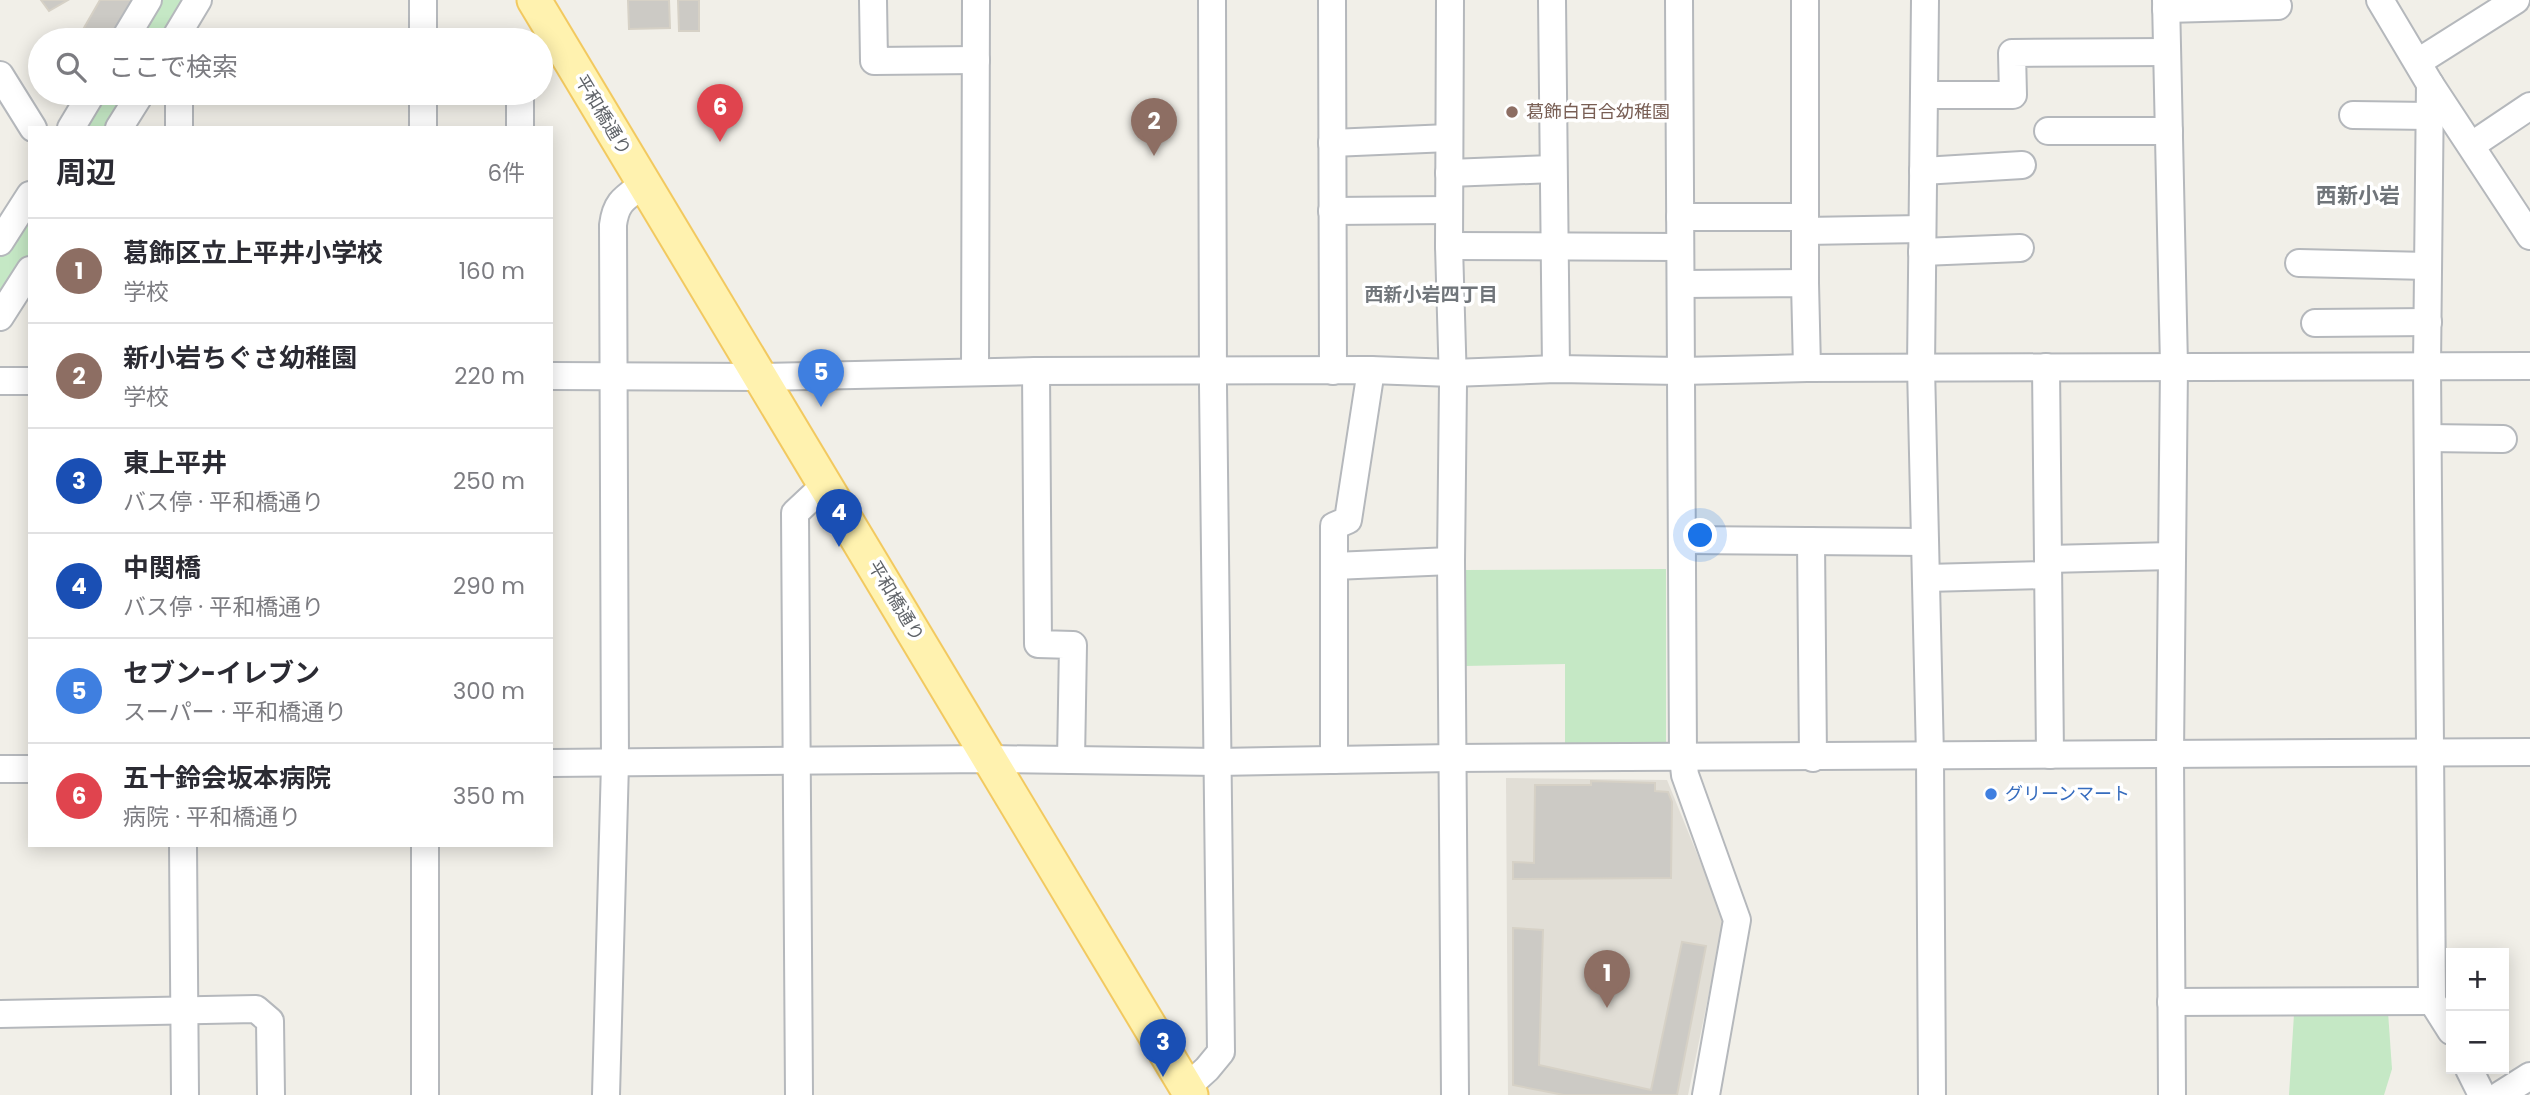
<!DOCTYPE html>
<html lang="ja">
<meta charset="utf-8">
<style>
:root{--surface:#fff;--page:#f7f7f7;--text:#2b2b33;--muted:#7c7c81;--line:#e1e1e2;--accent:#ea4335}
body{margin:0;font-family:Poppins,"Noto Sans JP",sans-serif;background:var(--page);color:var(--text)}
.controls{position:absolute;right:21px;bottom:21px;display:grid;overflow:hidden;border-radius:0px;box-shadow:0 4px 18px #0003}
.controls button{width:63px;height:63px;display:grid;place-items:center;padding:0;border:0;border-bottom:2px solid var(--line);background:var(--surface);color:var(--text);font:35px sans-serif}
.you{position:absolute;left:1701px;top:536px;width:24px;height:24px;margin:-18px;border:5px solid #fff;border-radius:50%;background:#1a73e8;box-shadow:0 0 0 10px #1a73e833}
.badge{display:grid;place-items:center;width:46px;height:46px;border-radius:50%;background:var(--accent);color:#fff;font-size:23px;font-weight:700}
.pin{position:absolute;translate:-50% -58px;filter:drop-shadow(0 2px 4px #0008)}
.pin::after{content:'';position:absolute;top:37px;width:24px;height:21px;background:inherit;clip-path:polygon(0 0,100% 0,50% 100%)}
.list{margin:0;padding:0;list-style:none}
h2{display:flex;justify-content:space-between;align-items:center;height:91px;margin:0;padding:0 28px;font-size:30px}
h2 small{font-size:23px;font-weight:400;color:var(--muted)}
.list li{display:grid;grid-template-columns:46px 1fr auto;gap:21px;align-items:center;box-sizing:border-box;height:105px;padding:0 28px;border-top:2px solid var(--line)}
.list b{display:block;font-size:26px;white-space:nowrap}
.list p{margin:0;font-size:23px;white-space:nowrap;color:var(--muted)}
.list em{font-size:23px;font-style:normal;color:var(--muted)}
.icon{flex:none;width:38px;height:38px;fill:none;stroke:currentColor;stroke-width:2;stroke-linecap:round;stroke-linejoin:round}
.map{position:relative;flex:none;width:2530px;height:1095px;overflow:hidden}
.search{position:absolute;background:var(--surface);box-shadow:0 4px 18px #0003;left:28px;top:28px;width:525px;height:77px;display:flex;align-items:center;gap:18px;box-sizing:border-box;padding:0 24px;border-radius:38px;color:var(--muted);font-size:26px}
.panel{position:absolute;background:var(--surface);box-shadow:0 4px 18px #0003;left:28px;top:126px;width:525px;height:721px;border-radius:0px}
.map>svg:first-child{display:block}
.education{fill:#e1ded6}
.green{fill:#c5e8c5}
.building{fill:#cccac5;stroke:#d6d1c6;stroke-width:2}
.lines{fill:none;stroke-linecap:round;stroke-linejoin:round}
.minor-casing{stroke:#b5b8bc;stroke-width:30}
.major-casing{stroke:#f2c960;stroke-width:37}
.minor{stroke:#fff;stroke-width:26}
.major{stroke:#fff2af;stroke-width:33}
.education-dot{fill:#8d6e63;stroke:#fff;stroke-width:2.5}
.shop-dot{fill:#3f7fe0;stroke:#fff;stroke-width:2.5}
.labels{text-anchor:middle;stroke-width:7;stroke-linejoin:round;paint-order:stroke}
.education-label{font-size:18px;fill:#785e54;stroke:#fff;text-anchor:start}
.street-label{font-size:18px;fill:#5f6368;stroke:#fff}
.shop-label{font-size:18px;fill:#366cbe;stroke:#fff;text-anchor:start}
.neighbourhood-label{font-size:19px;font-weight:bold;fill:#70757a;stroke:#fff}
.quarter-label{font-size:21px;font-weight:bold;fill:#70757a;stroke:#fff}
</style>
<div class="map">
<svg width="2530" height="1095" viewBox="0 0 2530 1095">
<rect width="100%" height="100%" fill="#f1efe8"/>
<!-- education -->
<path class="education" d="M1506 778 1667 780 1724 920 1688 1095H1508Z"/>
<!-- green -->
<g class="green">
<path d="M159 0H187L162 40H133Z"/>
<path d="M100 93H130L108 128H79Z"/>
<path d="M30 207V254L0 302V257Z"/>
<path d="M1666 569V755L1565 756V664L1465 666 1464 570Z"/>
<path d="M2388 1012 2392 1069 2384 1095H2289L2294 1014Z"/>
</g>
<!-- building -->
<g class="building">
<path d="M41 0H68L49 11Z"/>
<path d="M100 0H133L115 40H77Z"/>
<path d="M628 0H669L670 28 629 29Z"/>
<path d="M678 0H699V31H679Z"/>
<path d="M1591 781 1655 783V791L1668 792 1672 802 1671 878 1513 879V862L1534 863 1535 785H1591Z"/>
<path d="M1513 928 1543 930 1539 1065 1651 1090 1682 942 1706 946 1677 1095H1564L1513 1085Z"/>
</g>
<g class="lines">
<!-- minor casing -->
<g class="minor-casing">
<g id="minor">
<path d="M423 0V40"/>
<path d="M873 0 874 61 976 60"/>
<path d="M1332 0 1333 371"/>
<path d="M1450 0 1449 246 1453 384 1451 561 1455 1095"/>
<path d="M1552 0 1556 369"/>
<path d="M1679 0 1683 757 1685 775 1737 920 1706 1095"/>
<path d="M1925 0 1921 367 1930 756 1932 1095"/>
<path d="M2166 0 2174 366 2170 754 2172 1095"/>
<path d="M2380 0 2430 84 2530 236"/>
<path d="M2166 9 2278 6"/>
<path d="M124 40 148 0"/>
<path d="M174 40 198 0"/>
<path d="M2418 62 2516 0"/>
<path d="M0 75 33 128"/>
<path d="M2430 84 2427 366 2432 1001 2451 1031"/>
<path d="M179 93V128"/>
<path d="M423 93V128"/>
<path d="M1924 95H2013L2012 53 2167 52"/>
<path d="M2353 115 2430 116"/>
<path d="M71 128 92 93"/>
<path d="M119 128 141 93"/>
<path d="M520 128V93"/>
<path d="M2048 131H2169"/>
<path d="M1332 143 1449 138"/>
<path d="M2472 145 2530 106"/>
<path d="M1923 171 2022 165"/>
<path d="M1449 173 1553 169"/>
<path d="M1332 211 1449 210"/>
<path d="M1680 217H1805"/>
<path d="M1805 231 1922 229"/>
<path d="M0 242 30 195"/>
<path d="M1449 246 1680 247"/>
<path d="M1922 252 2020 248"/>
<path d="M2299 263 2428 266"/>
<path d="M1805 283V0"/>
<path d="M1681 284 1805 283 1807 368"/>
<path d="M0 317 30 270"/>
<path d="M2315 323 2428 322"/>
<path d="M2046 367 2050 755"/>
<path d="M1036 371 1038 644 1073 645 1071 760"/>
<path d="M975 372 976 0"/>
<path d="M551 376 761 377 1036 371 1371 370 1452 373 1556 369 1681 371 1807 368 2530 366"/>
<path d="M0 381H30"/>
<path d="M2428 438 2503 439"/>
<path d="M1683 540 1925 542"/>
<path d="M1811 541 1813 758"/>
<path d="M2048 559 2172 556"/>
<path d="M1334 566 1451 561"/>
<path d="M1926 578 2048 575"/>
<path d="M1334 760V526L1348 520 1371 370"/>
<path d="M551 763 989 759 1218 762 1453 758 2530 752"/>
<path d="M0 769H30"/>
<path d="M183 845 185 1095"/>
<path d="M2171 1002 2432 1001"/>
<path d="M0 1014 256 1009 270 1021 271 1095"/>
<path d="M2469 1069 2482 1095"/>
<path d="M1186 1088 1207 1069 1221 1052 1213 386 1212 0"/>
<path d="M425 1095V845"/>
<path d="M606 1095 615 763 613 225C616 201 625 198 644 184"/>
<path d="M799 1095 795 513 826 484"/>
<path d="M2500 1095 2530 1076"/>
</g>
</g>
<!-- major casing -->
<g class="major-casing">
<path id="major" d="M534 0 1191 1095"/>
</g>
<!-- minor -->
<use href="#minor" class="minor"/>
<!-- major -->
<use href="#major" class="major"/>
</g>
<!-- markers -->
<circle class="education-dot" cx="1512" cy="112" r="7"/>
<circle class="shop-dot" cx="1991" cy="794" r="7"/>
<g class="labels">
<!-- education labels -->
<g class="education-label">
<text x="1526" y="118">葛飾白百合幼稚園</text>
</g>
<!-- street labels -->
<g class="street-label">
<text transform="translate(603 115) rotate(59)" y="6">平和橋通り</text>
<text transform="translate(896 601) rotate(59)" y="6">平和橋通り</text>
</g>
<!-- shop labels -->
<g class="shop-label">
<text x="2005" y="800">グリーンマート</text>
</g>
<!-- neighbourhood labels -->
<g class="neighbourhood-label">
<text x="1431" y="301">西新小岩四丁目</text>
</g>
<!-- quarter labels -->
<g class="quarter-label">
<text x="2358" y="203">西新小岩</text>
</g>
</g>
</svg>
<div class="controls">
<button>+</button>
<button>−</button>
</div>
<div class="you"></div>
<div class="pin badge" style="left:1607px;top:1008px;background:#8d6e63">1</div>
<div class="pin badge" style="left:1154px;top:156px;background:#8d6e63">2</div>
<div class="pin badge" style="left:1163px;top:1077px;background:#1a4fb4">3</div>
<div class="pin badge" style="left:839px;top:547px;background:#1a4fb4">4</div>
<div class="pin badge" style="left:821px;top:407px;background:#3f7fe0">5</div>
<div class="pin badge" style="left:720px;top:142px;background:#e0444e">6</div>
<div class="search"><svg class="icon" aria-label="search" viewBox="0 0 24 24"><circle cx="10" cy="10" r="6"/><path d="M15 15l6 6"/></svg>ここで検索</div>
<section class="panel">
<h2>周辺<small>6件</small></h2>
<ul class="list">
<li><span class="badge" style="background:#8d6e63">1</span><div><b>葛飾区立上平井小学校</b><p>学校</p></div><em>160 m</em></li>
<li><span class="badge" style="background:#8d6e63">2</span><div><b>新小岩ちぐさ幼稚園</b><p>学校</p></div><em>220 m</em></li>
<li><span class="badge" style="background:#1a4fb4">3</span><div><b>東上平井</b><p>バス停 · 平和橋通り</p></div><em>250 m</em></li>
<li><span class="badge" style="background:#1a4fb4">4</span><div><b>中関橋</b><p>バス停 · 平和橋通り</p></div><em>290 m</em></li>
<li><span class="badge" style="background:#3f7fe0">5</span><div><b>セブン-イレブン</b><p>スーパー · 平和橋通り</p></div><em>300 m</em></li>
<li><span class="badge" style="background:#e0444e">6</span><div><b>五十鈴会坂本病院</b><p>病院 · 平和橋通り</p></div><em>350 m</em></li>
</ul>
</section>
</div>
